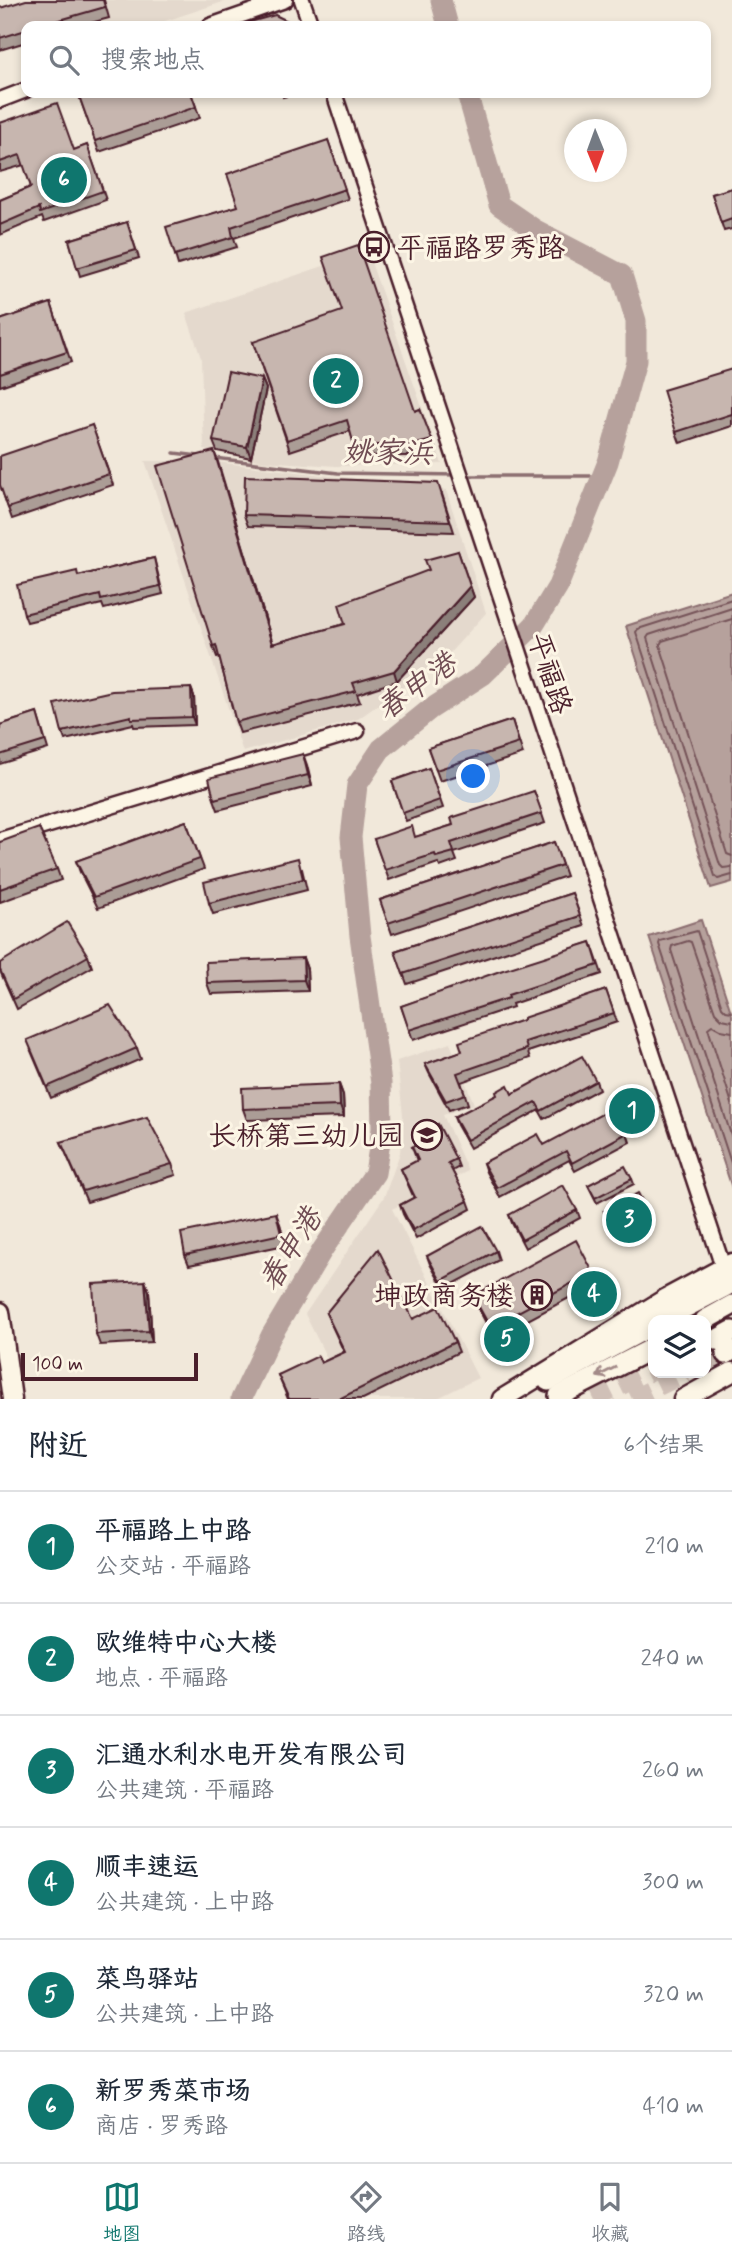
<!DOCTYPE html>
<html lang="zh">
<meta charset="utf-8">
<style>
:root{--surface:#fff;--page:#f6f6f7;--text:#1f2937;--muted:#747a83;--line:#e0e1e3;--accent:#0f766e}
body{margin:0;font-family:Mynerve,"LXGW WenKai TC",sans-serif;background:var(--page);color:var(--text)}
.controls{position:absolute;right:21px;bottom:21px;display:grid;overflow:hidden;border-radius:14px;box-shadow:0 4px 10px #0003}
.controls button{width:63px;height:63px;display:grid;place-items:center;padding:0;border:0;border-bottom:2px solid var(--line);background:var(--surface);color:var(--text);font:35px sans-serif}
.compass{position:absolute;left:564px;top:119px;width:63px;height:63px;border-radius:50%;background:var(--surface);box-shadow:0 4px 10px #0003;rotate:179deg}
.scale{position:absolute;left:21px;bottom:18px;width:177px;box-sizing:border-box;padding-left:7px;border:4px solid #4a1f2b;border-top:0;font-size:19px;line-height:24px;white-space:nowrap;color:#4a1f2b;-webkit-text-stroke:5px #fcf5e5;paint-order:stroke}
.you{position:absolute;left:474px;top:777px;width:24px;height:24px;margin:-18px;border:5px solid #fff;border-radius:50%;background:#1a73e8;box-shadow:0 0 0 10px #1a73e833}
.badge{display:grid;place-items:center;width:46px;height:46px;border-radius:50%;background:var(--accent);color:#fff;font-size:23px;font-weight:700}
.pin{position:absolute;translate:-50% -50%;border:4px solid #fff;box-shadow:0 2px 7px #0006}
.list{margin:0;padding:0;list-style:none}
h2{display:flex;justify-content:space-between;align-items:center;height:91px;margin:0;padding:0 28px;font-size:30px}
h2 small{font-size:23px;font-weight:400;color:var(--muted)}
.list li{display:grid;grid-template-columns:46px 1fr auto;gap:21px;align-items:center;box-sizing:border-box;height:112px;padding:0 28px;border-top:2px solid var(--line)}
.list b{display:block;font-size:26px;white-space:nowrap}
.list p{margin:0;font-size:23px;white-space:nowrap;color:var(--muted)}
.list em{font-size:23px;font-style:normal;color:var(--muted)}
.icon{flex:none;width:38px;height:38px;fill:none;stroke:currentColor;stroke-width:2;stroke-linecap:round;stroke-linejoin:round}
.map{position:relative;flex:none;width:732px;height:1399px;overflow:hidden}
.search{position:absolute;background:var(--surface);box-shadow:0 4px 10px #0003;left:21px;right:21px;top:21px;height:77px;display:flex;align-items:center;gap:18px;box-sizing:border-box;padding:0 24px;border-radius:14px;color:var(--muted);font-size:26px}
.sheet{height:763px;background:var(--surface)}
nav{display:flex;justify-content:space-around;align-items:center;box-sizing:border-box;height:98px;border-top:2px solid var(--line);background:var(--surface);font-size:19px;color:var(--muted)}
nav a{display:grid;justify-items:center;gap:4px}
nav .on{color:var(--accent)}
.map>svg:first-child{display:block}
.built{fill:#e4d9cd}
.water{fill:#b6a19c;stroke:#8b6d6f;stroke-width:2}
.lines{fill:none;stroke-linecap:round;stroke-linejoin:round}
.shore{stroke:#755358;stroke-width:2}
.stream{stroke:#8b6d6f;stroke-width:3.5}
.river{stroke:#b6a19c;stroke-width:21}
.highway-tunnel{stroke:#d0c0b7;stroke-width:19;stroke-dasharray:19 10;stroke-linecap:butt}
.minor-casing{stroke:#4a1f2b;stroke-width:19}
.major-casing{stroke:#4a1f2b;stroke-width:23}
.highway-casing{stroke:#4a1f2b;stroke-width:24}
.minor{stroke:#fcf5e5;stroke-width:14}
.major{stroke:#fcf5e5;stroke-width:18}
.highway{stroke:#fcf5e5;stroke-width:19}
.wall{fill:#ab9d96;stroke:#4a1f2b;stroke-width:2}
.shaded-wall{fill:#8b7f7a;stroke:#4a1f2b;stroke-width:2}
.building{fill:#c7b6af;stroke:#4a1f2b;stroke-width:2}
.oneway{stroke:#a38a88}
.labels{text-anchor:middle;stroke-width:6;stroke-linejoin:round;paint-order:stroke}
.poi-label{font-size:28px;fill:#4a1f2b;stroke:#fcf5e5;text-anchor:end}
.street-label{font-size:28px;fill:#4a1f2b;stroke:#fcf5e5}
.water-label{font-size:30px;font-style:italic;fill:#704c53;stroke:#fcf5e5}
</style>
<div class="map">
<svg width="732" height="1399" viewBox="0 0 732 1399">
<rect width="100%" height="100%" fill="#f1e8da"/>
<filter id="ink" filterUnits="userSpaceOnUse"><feTurbulence type="fractalNoise" baseFrequency=".0143" numOctaves="2"/><feDisplacementMap in="SourceGraphic" scale="14" xChannelSelector="R" yChannelSelector="G"/><feConvolveMatrix kernelMatrix="1 2 1 2 8 2 1 2 1" color-interpolation-filters="sRGB"/></filter>
<g filter="url(#ink)">
<!-- built -->
<g class="built">
<path d="M99 0H229L150 26H106Z"/>
<path d="M367 251 442 464 336 466 262 461 204 450 201 358 186 313Z"/>
<path d="M145 461H208L446 490 486 613 447 656 358 719 243 752Z"/>
<path d="M450 1043 474 1104 443 1115 468 1171 392 1209 478 1378 436 1399H347L305 1314 384 1197 400 1153 403 1116 397 1061Z"/>
</g>
<!-- water -->
<g class="water">
<path d="M732 592V882L711 888 626 626Z"/>
<path d="M701 920 732 1015V1188L649 937Z"/>
</g>
<g class="lines">
<!-- shore -->
<g class="shore">
<path d="M732 599 638 629 636 632 715 876 718 879 732 875"/>
<path d="M732 608 649 635 647 638 720 865 723 868 732 867"/>
<path d="M732 619 662 641 660 645 727 854 732 856"/>
<path d="M732 1012 726 1011 722 1007 697 931 660 941 659 944 732 1166"/>
<path d="M732 1021 722 1019 715 1012 691 942 688 941 672 946 671 950 732 1138"/>
<path d="M732 1032 721 1030 712 1025 708 1028 732 1104"/>
</g>
<!-- stream -->
<g class="stream">
<path d="M174 453 199 456"/>
<path d="M214 458 338 473 457 475"/>
<path d="M465 476H602"/>
</g>
<!-- river -->
<g class="river">
<path d="M441 0 448 26"/>
<path d="M241 1399 271 1336 323 1249 375 1173 382 1129 381 1083 360 936 351 837 357 785 381 749 429 710 483 675 534 625 558 586 608 462 636 361V321L622 275 534 229 499 205 467 93"/>
</g>
<!-- highway-tunnel -->
<g class="highway-tunnel">
<path d="M706 1363 726 1354"/>
<path d="M594 1399 653 1370"/>
<path d="M632 1399 686 1373"/>
</g>
<!-- minor casing -->
<g class="minor-casing">
<g id="minor">
<path d="M302 0 311 26"/>
<path d="M210 26 285 0"/>
<path d="M334 93 723 1267"/>
<path d="M0 100 26 90"/>
<path d="M0 840 357 731"/>
</g>
</g>
<!-- major casing -->
<g class="major-casing">
<g id="major">
<path d="M0 1312 12 1399"/>
<path d="M502 1399 665 1299 732 1263"/>
<path d="M683 1399 732 1372"/>
</g>
</g>
<!-- highway casing -->
<g class="highway-casing">
<g id="highway">
<path d="M662 1320 732 1283"/>
<path d="M705 1320 732 1305"/>
<path d="M716 1340 732 1331"/>
<path d="M726 1354 732 1350"/>
<path d="M548 1381 653 1325"/>
<path d="M559 1396 653 1348"/>
</g>
</g>
<!-- minor -->
<use href="#minor" class="minor"/>
<!-- major -->
<use href="#major" class="major"/>
<!-- highway -->
<use href="#highway" class="highway"/>
</g>
<!-- wall -->
<g class="wall">
<path d="M104 0 109 18 80 26H26V42L0 50V8Z"/>
<path d="M78 93H191L200 118 99 152Z"/>
<path d="M282 93H298L283 97Z"/>
<path d="M0 123 74 150 87 145 106 200 44 222 42 217 0 235V200L31 187 24 165 0 172Z"/>
<path d="M328 140 348 199 234 238 237 247 178 265 175 255 238 206Z"/>
<path d="M732 188V229L724 231 712 194Z"/>
<path d="M127 222 139 258 80 276 69 240Z"/>
<path d="M51 303 71 362 0 386V320Z"/>
<path d="M253 342 415 411 420 409 436 451 417 456H358L350 431 290 451Z"/>
<path d="M732 369V426L680 443 676 432Z"/>
<path d="M262 379 266 389 251 458 217 451 213 441Z"/>
<path d="M92 425 113 485 12 519 0 485Z"/>
<path d="M214 451 273 644 345 624 458 551 474 597 397 681 357 694 360 702 240 733 236 722 219 656 217 657 213 646Z"/>
<path d="M442 494 454 532 248 526 244 515Z"/>
<path d="M154 558 163 594 104 609 102 604 27 622 24 614 78 576Z"/>
<path d="M191 688 194 696 195 725 134 727 133 724 65 740 62 732Z"/>
<path d="M37 713 48 749 0 764V725Z"/>
<path d="M512 720 523 754 440 781 428 748Z"/>
<path d="M303 754 312 786 218 810 214 799Z"/>
<path d="M429 768 443 808 406 821 392 781Z"/>
<path d="M534 791 545 823 454 853 457 861 440 867 438 863 389 880 374 839 416 837 453 825Z"/>
<path d="M186 821 204 869 98 908 80 872 76 861Z"/>
<path d="M0 842 57 869 61 880 0 902Z"/>
<path d="M554 842 566 876 392 934 380 900Z"/>
<path d="M302 869 307 890 213 914 209 903Z"/>
<path d="M572 893 584 926 407 984 395 951Z"/>
<path d="M591 942 602 974 512 1004 513 1007 413 1040 401 1006Z"/>
<path d="M88 956 92 967 17 1009 0 971Z"/>
<path d="M303 958 307 969 308 991 211 994 207 983Z"/>
<path d="M606 990 617 1022 528 1052 530 1058 461 1082 468 1104 449 1110 429 1073 425 1064 462 1051 523 1020Z"/>
<path d="M137 1048 141 1059 51 1098 31 1051Z"/>
<path d="M596 1081 599 1089 544 1119 539 1110 470 1148 457 1125 454 1117 512 1094Z"/>
<path d="M339 1084 343 1095 344 1117 247 1120 243 1109Z"/>
<path d="M422 1133 456 1159 459 1167 452 1171 468 1201 471 1209 416 1239 403 1214 400 1205 414 1198 401 1169 417 1161 412 1147 425 1141Z"/>
<path d="M627 1133 630 1142 575 1171 569 1160 500 1197 486 1172 483 1163 544 1145Z"/>
<path d="M61 1142 172 1164 176 1175 87 1202Z"/>
<path d="M632 1179 634 1184 597 1203 588 1185Z"/>
<path d="M577 1210 580 1218 525 1248 512 1223 509 1215Z"/>
<path d="M604 1211 648 1212 651 1220 617 1238Z"/>
<path d="M280 1224 285 1245 189 1265 185 1255Z"/>
<path d="M496 1251 499 1260 444 1289 430 1264 427 1256Z"/>
<path d="M593 1272 597 1283 494 1338 477 1306 473 1296Z"/>
<path d="M145 1281 149 1291 152 1342 100 1345 96 1334Z"/>
<path d="M326 1313 413 1319 455 1342 459 1352 363 1399H288L278 1375 321 1363 344 1352Z"/>
</g>
<!-- shaded-wall -->
<g class="shaded-wall">
<path d="M262 379 266 389 251 458 247 447Z"/>
<path d="M214 451 218 462 276 655 272 644Z"/>
<path d="M470 586 474 597 397 681 394 671Z"/>
<path d="M191 688 194 696 195 725 192 717Z"/>
<path d="M303 754 307 765 312 786 308 775Z"/>
<path d="M303 958 307 969 308 991 304 980Z"/>
<path d="M339 1084 343 1095 344 1117 340 1106Z"/>
<path d="M276 1213 280 1224 285 1245 281 1234Z"/>
<path d="M145 1281 149 1291 152 1342 149 1331Z"/>
</g>
<!-- building -->
<g class="building">
<path d="M26 0H103L105 7 39 26H26V30L0 38V8Z"/>
<path d="M275 15 298 26H236Z"/>
<path d="M78 93H191L196 107 95 141Z"/>
<path d="M57 103 74 150 87 145 103 191 40 213 39 208 0 225V200L31 187 20 155 0 162V123Z"/>
<path d="M328 140 345 189 231 227 233 237 175 255 166 227 238 206 227 174Z"/>
<path d="M732 188V219L721 223 712 194Z"/>
<path d="M127 222 136 250 77 268 69 240Z"/>
<path d="M358 245 415 411 420 409 432 440 413 445H354L347 420 287 440 253 342 342 311 323 257Z"/>
<path d="M51 303 67 352 0 374V320Z"/>
<path d="M732 369V414L676 432 663 390Z"/>
<path d="M228 372 262 379 247 447 213 441Z"/>
<path d="M92 425 109 474 8 508 0 485V456Z"/>
<path d="M214 451 272 644 345 624 339 604 429 570 425 560 458 551 470 586 394 671 353 683 356 691 236 722 216 645 213 646 157 466Z"/>
<path d="M245 476 438 483 450 521 244 515Z"/>
<path d="M154 558 160 586 101 600 100 595 24 614 17 585 77 571 78 576Z"/>
<path d="M191 688 192 717 131 719V716L62 732 55 704 112 691Z"/>
<path d="M37 713 45 741 0 755V725Z"/>
<path d="M512 720 519 743 436 770 428 748Z"/>
<path d="M303 754 308 775 214 799 209 778Z"/>
<path d="M429 768 440 800 403 813 392 781Z"/>
<path d="M534 791 542 813 451 843 454 852 436 857 435 854 385 870 374 839 412 826 415 837 453 825 451 818Z"/>
<path d="M186 821 200 859 94 897 76 861Z"/>
<path d="M39 828 57 869 0 889V842Z"/>
<path d="M554 842 562 865 388 923 380 900Z"/>
<path d="M298 858 303 879 209 903 204 882Z"/>
<path d="M572 893 580 916 403 974 395 951Z"/>
<path d="M67 922 88 956 13 999 0 970V963Z"/>
<path d="M591 942 598 965 508 995 509 998 409 1030 401 1006 500 971Z"/>
<path d="M303 958 304 980 207 983 206 962Z"/>
<path d="M606 990 614 1013 525 1042 527 1049 457 1073 465 1094 446 1101 425 1064 462 1051 459 1042 523 1020V1018Z"/>
<path d="M110 1005 137 1048 47 1087 27 1040Z"/>
<path d="M582 1056 596 1081 541 1111 536 1102 467 1140 454 1117 497 1095 496 1092 508 1085 512 1094Z"/>
<path d="M339 1084 340 1106 243 1109 242 1088Z"/>
<path d="M613 1108 627 1133 572 1163 566 1151 497 1188 483 1163 538 1134 544 1145Z"/>
<path d="M147 1117 172 1164 83 1191 61 1142Z"/>
<path d="M438 1124 456 1159 448 1163 468 1201 413 1230 400 1205 415 1197 401 1169 418 1160 412 1147 425 1140 422 1133Z"/>
<path d="M625 1166 632 1179 595 1198 588 1185Z"/>
<path d="M563 1185 577 1210 522 1240 509 1215Z"/>
<path d="M638 1193 648 1212 614 1230 604 1211Z"/>
<path d="M276 1213 281 1234 185 1255 181 1233Z"/>
<path d="M482 1226 496 1251 441 1281 427 1256Z"/>
<path d="M576 1240 593 1272 490 1327 473 1296Z"/>
<path d="M378 1249 413 1319 438 1307 455 1342 339 1399H289L278 1375 318 1356 321 1363 345 1352 326 1313Z"/>
<path d="M145 1281 149 1331 96 1334 93 1284Z"/>
</g>
<!-- one-way arrows -->
<defs><path id="oneway-shaft" d="M-6 0H5M1.5-3L5.5 0L1.5 3" fill="none" stroke-width="1.6" stroke-linecap="round" stroke-linejoin="round" transform="scale(1.75)"/></defs>
<use class="oneway" href="#oneway-shaft" transform="translate(606 1372) rotate(153)"/>
</g>
<!-- icons -->
<defs>
<g id="bus-ring" transform="scale(1.575)"><circle r="9.5" fill="#fcf5e5" stroke="#4a1f2b" stroke-width="1.5"/><path d="M-5-6H5V4H4V6H2V4H-2V6H-4V4H-5ZM-3.5-4V0h7V-4ZM-3.5 1.2v1.5H-2V1.2ZM2 1.2v1.5H3.5V1.2Z" fill="#4a1f2b"/></g>
<g id="school-ring" transform="scale(1.575)"><circle r="9.5" fill="#fcf5e5" stroke="#4a1f2b" stroke-width="1.5"/><path d="M0-5L7-2L0 1L-7-2ZM-4 1L0 2.5L4 1V4Q0 6-4 4Z" fill="#4a1f2b"/></g>
<g id="building-ring" transform="scale(1.575)"><circle r="9.5" fill="#fcf5e5" stroke="#4a1f2b" stroke-width="1.5"/><path d="M-4-6H4V6H1V3H-1V6H-4ZM-2.5-4.3h1.7v1.8h-1.7ZM.8-4.3h1.7v1.8H.8ZM-2.5-1h1.7V.8h-1.7ZM.8-1h1.7V.8H.8Z" fill="#4a1f2b"/></g>
</defs>
<g fill-rule="evenodd">
<use href="#bus-ring" x="374" y="247"/>
<use href="#school-ring" x="427" y="1135"/>
<use href="#building-ring" x="537" y="1295"/>
</g>
<g class="labels">
<!-- poi labels -->
<g class="poi-label">
<text x="397" y="257" text-anchor="start">平福路罗秀路</text>
<text x="404" y="1145">长桥第三幼儿园</text>
<text x="514" y="1305">坤政商务楼</text>
</g>
<!-- street labels -->
<g class="street-label">
<text transform="translate(551 673) rotate(72)" y="10">平福路</text>
</g>
<!-- water labels -->
<g class="water-label">
<text transform="translate(388 452) rotate(1)" y="10">姚家浜</text>
<text transform="translate(416 686) rotate(-36)" y="10">春申港</text>
<text transform="translate(290 1249) rotate(-58)" y="10">春申港</text>
</g>
</g>
</svg>
<div class="controls">
<button><svg class="icon" aria-label="layers" viewBox="0 0 24 24"><path d="M12 4l9 5-9 5-9-5zM3 14l9 5 9-5"/></svg></button>
</div>
<svg class="compass" viewBox="-18 -18 36 36"><path d="M0-13l5 13h-10z" fill="#e53935"/><path d="M0 13l5-13h-10z" fill="#747a83"/></svg>
<div class="scale">100 m</div>
<div class="you"></div>
<div class="pin badge" style="left:632px;top:1111px">1</div>
<div class="pin badge" style="left:336px;top:381px">2</div>
<div class="pin badge" style="left:629px;top:1220px">3</div>
<div class="pin badge" style="left:594px;top:1294px">4</div>
<div class="pin badge" style="left:507px;top:1339px">5</div>
<div class="pin badge" style="left:64px;top:180px">6</div>
<div class="search"><svg class="icon" aria-label="search" viewBox="0 0 24 24"><circle cx="10" cy="10" r="6"/><path d="M15 15l6 6"/></svg>搜索地点</div>
</div>
<section class="sheet">
<h2>附近<small>6个结果</small></h2>
<ul class="list">
<li><span class="badge">1</span><div><b>平福路上中路</b><p>公交站 · 平福路</p></div><em>210 m</em></li>
<li><span class="badge">2</span><div><b>欧维特中心大楼</b><p>地点 · 平福路</p></div><em>240 m</em></li>
<li><span class="badge">3</span><div><b>汇通水利水电开发有限公司</b><p>公共建筑 · 平福路</p></div><em>260 m</em></li>
<li><span class="badge">4</span><div><b>顺丰速运</b><p>公共建筑 · 上中路</p></div><em>300 m</em></li>
<li><span class="badge">5</span><div><b>菜鸟驿站</b><p>公共建筑 · 上中路</p></div><em>320 m</em></li>
<li><span class="badge">6</span><div><b>新罗秀菜市场</b><p>商店 · 罗秀路</p></div><em>410 m</em></li>
</ul>
</section>
<nav>
<a class="on"><svg class="icon" aria-label="map" viewBox="0 0 24 24"><path d="M3 6l6-2 6 2 6-2v14l-6 2-6-2-6 2zM9 4v14M15 6v14"/></svg>地图</a>
<a><svg class="icon" aria-label="directions" viewBox="0 0 24 24"><path d="M12 3l9 9-9 9-9-9zM9 14v-3h6M13 9l2 2-2 2"/></svg>路线</a>
<a><svg class="icon" aria-label="saved" viewBox="0 0 24 24"><path d="M7 4h10v16l-5-4-5 4z"/></svg>收藏</a>
</nav>
